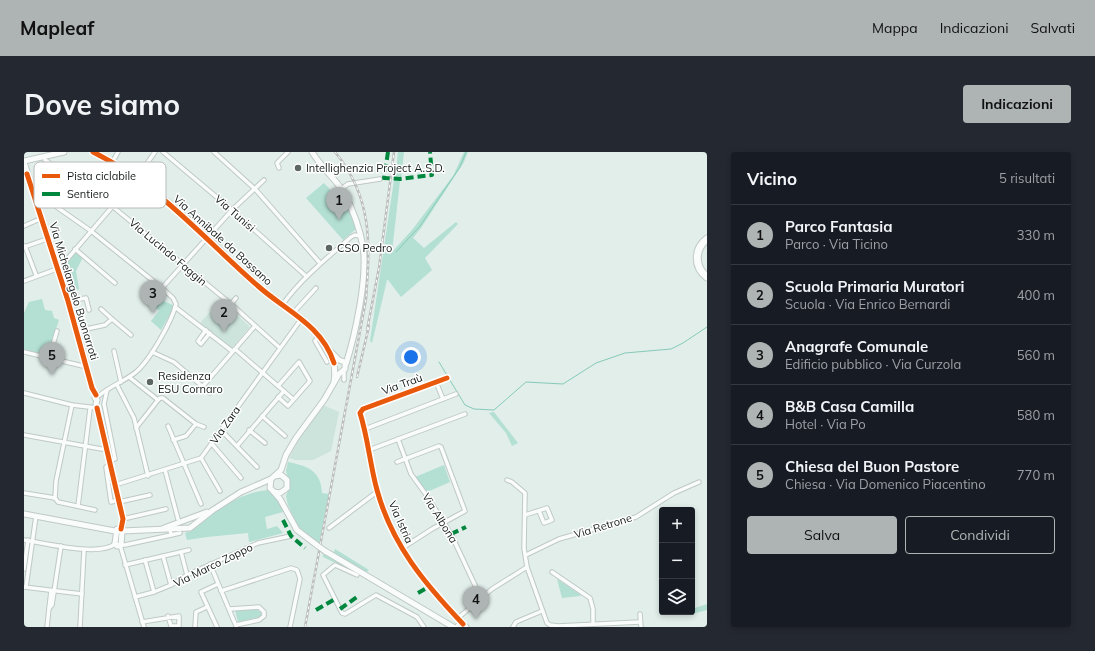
<!DOCTYPE html>
<html lang="it">
<meta charset="utf-8">
<style>
:root{--surface:#171b24;--page:#242831;--text:#f1f3f6;--muted:#9ea1a6;--line:#363941;--accent:#aeb4b3}
body{margin:0;font-family:Mulish,sans-serif;background:var(--page);color:var(--text)}
.controls{position:absolute;right:12px;bottom:12px;display:grid;overflow:hidden;border-radius:4px;box-shadow:0 2px 6px #0003}
.controls button{width:36px;height:36px;display:grid;place-items:center;padding:0;border:0;border-bottom:1px solid var(--line);background:var(--surface);color:var(--text);font:20px sans-serif}
.you{position:absolute;left:387px;top:205px;width:14px;height:14px;margin:-10px;border:3px solid #fff;border-radius:50%;background:#1a73e8;box-shadow:0 0 0 6px #1a73e833}
.badge{display:grid;place-items:center;width:26px;height:26px;border-radius:50%;background:var(--accent);color:#111;font-size:13px;font-weight:700}
.pin{position:absolute;translate:-50% -33px;filter:drop-shadow(0 1px 2px #0008)}
.pin::after{content:'';position:absolute;top:21px;width:14px;height:12px;background:inherit;clip-path:polygon(0 0,100% 0,50% 100%)}
.list{margin:0;padding:0;list-style:none}
h2{display:flex;justify-content:space-between;align-items:center;height:52px;margin:0;padding:0 16px;font-size:17px}
h2 small{font-size:13px;font-weight:400;color:var(--muted)}
.list li{display:grid;grid-template-columns:26px 1fr auto;gap:12px;align-items:center;box-sizing:border-box;height:60px;padding:0 16px;border-top:1px solid var(--line)}
.list b{display:block;font-size:15px;white-space:nowrap}
.list p{margin:0;font-size:13px;white-space:nowrap;color:var(--muted)}
.list em{font-size:13px;font-style:normal;color:var(--muted)}
.actions{display:flex;gap:8px;padding:12px 16px}
.actions a{flex:1;padding:9px 0;border:1px solid var(--accent);border-radius:4px;text-align:center;font-size:14px;color:var(--accent)}
.actions .main{background:var(--accent);color:#111}
.icon{flex:none;width:22px;height:22px;fill:none;stroke:currentColor;stroke-width:2;stroke-linecap:round;stroke-linejoin:round}
.map{position:relative;flex:none;width:683px;height:475px;overflow:hidden;border-radius:4px}
header{display:flex;align-items:center;gap:24px;box-sizing:border-box;height:56px;padding:0 20px;background:var(--accent);color:#111}
header strong{font-size:19px}
nav{display:flex;gap:22px;margin-inline-start:auto;font-size:14px}
.intro{display:flex;align-items:center;justify-content:space-between;box-sizing:border-box;height:96px;padding:0 24px}
h1{margin:0;font-size:28px}
.button{padding:10px 18px;border-radius:4px;background:var(--accent);color:#111;font-size:14px;font-weight:700}
main{display:flex;gap:24px;padding:0 24px}
aside{flex:1;background:var(--surface);border-radius:4px;box-shadow:0 2px 6px #0003}
.map>svg:first-child{display:block}
.built{fill:#cde4dd}
.green{fill:#b3e0d3}
.lines{fill:none;stroke-linecap:round;stroke-linejoin:round}
.stream{stroke:#86cab8;stroke-width:1}
.street-casing{stroke:#bfc9c6;stroke-width:5.5}
.secondary-casing{stroke:#bfc9c6;stroke-width:7}
.highway-casing{stroke:#bfc9c6;stroke-width:9}
.street{stroke:#fafcfc;stroke-width:3.5}
.secondary{stroke:#fafcfc;stroke-width:5}
.highway{stroke:#fafcfc;stroke-width:7}
.rail-casing{stroke:#bbbebd;stroke-width:2.5}
.rail{stroke:#fff;stroke-width:1;stroke-dasharray:3;stroke-linecap:butt}
.secondary-bridge-casing{stroke:#bfc9c6;stroke-width:7;stroke-linecap:butt}
.secondary-bridge{stroke:#fafcfc;stroke-width:5}
.quiet{stroke:#00873e;stroke-width:4;stroke-dasharray:8 4;stroke-linecap:butt}
.cycleway-casing{stroke:#fff;stroke-width:8}
.cycleway{stroke:#e8590c;stroke-width:5}
.poi-dot{fill:#5c6662;stroke:#fff;stroke-width:1.5}
.labels{text-anchor:middle;stroke-width:3;stroke-linejoin:round;paint-order:stroke}
.poi-label{font-size:11px;fill:#141c19;stroke:#fff;text-anchor:start}
.street-label{font-size:11px;fill:#141c19;stroke:#fff}
.key{fill:#fff;stroke:#b8bbba;stroke-width:1}
.key-label{font-size:11px;fill:#141c19}
</style>
<header>
<strong>Mapleaf</strong>
<nav><a>Mappa</a><a>Indicazioni</a><a>Salvati</a></nav>
</header>
<div class="intro"><h1>Dove siamo</h1><a class="button">Indicazioni</a></div>
<main>
<div class="map">
<svg width="683" height="475" viewBox="0 0 683 475">
<rect width="100%" height="100%" fill="#e1eeea"/>
<!-- built -->
<g class="built">
<path d="M207 157 226 175 207 197 176 171 186 160 196 168Z"/>
<path d="M299 253 315 260 307 299 289 308H271L265 306 277 284Z"/>
</g>
<!-- green -->
<g class="green">
<path d="M374 0H380L377 26H371Z"/>
<path d="M440 0H444L440 10 397 76 389 86 400 96 432 70 434 72 401 106 408 118 377 145 364 128H363L348 191 346 189 370 28 376 29 368 100 388 78 429 24Z"/>
<path d="M300 31 310 42 316 37 332 77 319 88 282 46Z"/>
<path d="M53 99 59 105 52 119 55 137 44 142 37 119Z"/>
<path d="M18 147 21 158 28 159 30 166 35 168 23 203 0 198V161L5 150Z"/>
<path d="M137 148 149 153V157L137 178 127 169 135 159 131 155Z"/>
<path d="M470 260 494 291 488 294 482 281 465 261Z"/>
<path d="M264 310C283 314 297 318 298 341L305 342 295 393 274 374 264 353 262 344 266 334 262 319Z"/>
<path d="M420 313 426 330 403 340 391 325Z"/>
<path d="M244 338 256 349 259 360 241 365 243 377 253 374 259 381 225 390 224 381 183 385 163 388 161 381C171 378 177 371 184 365 202 352 222 340 244 338Z"/>
<path d="M299 395 310 400 311 397 345 418 341 421Z"/>
<path d="M299 400 303 403 334 422 299 405Z"/>
<path d="M533 427 557 443 556 444 538 446Z"/>
<path d="M683 452V458L664 463 663 460H668V457Z"/>
<path d="M211 458H233L237 460V465L214 470Z"/>
</g>
<g class="lines">
<!-- stream -->
<g class="stream">
<path d="M372 100 396 74 436 15 442 0"/>
<path d="M415 210 441 253 450 257 470 258 502 230 539 232 572 211 601 201 647 197 659 191 683 175"/>
</g>
<!-- street casing -->
<g class="street-casing">
<g id="street">
<path d="M139 0 208 58 282 124"/>
<path d="M190 0 232 38 296 111"/>
<path d="M21 8 88 54 207 152 256 196"/>
<path d="M88 11 94 0"/>
<path d="M255 16 253 11 264 0"/>
<path d="M317 37 324 32 356 27"/>
<path d="M10 43 17 44 67 79 138 136 149 146 152 152C148 169 126 208 112 220 101 229 86 234 76 243"/>
<path d="M0 74 16 67"/>
<path d="M1 94 12 123"/>
<path d="M0 95 23 87"/>
<path d="M51 97 91 131"/>
<path d="M33 119 112 27 131 0"/>
<path d="M0 129 33 117"/>
<path d="M138 136 208 58 240 28"/>
<path d="M44 149 62 146 65 158"/>
<path d="M207 152 212 146"/>
<path d="M259 152C278 126 303 106 327 85L331 83 336 84"/>
<path d="M151 155 208 199"/>
<path d="M270 160 292 136"/>
<path d="M88 167 107 183"/>
<path d="M182 178 174 189 177 192 186 181"/>
<path d="M53 179 81 173 88 167 77 157"/>
<path d="M295 183 291 189 303 210"/>
<path d="M211 197 269 247"/>
<path d="M90 199 97 230"/>
<path d="M0 200 63 215"/>
<path d="M128 200 150 210 186 241"/>
<path d="M25 206 33 179"/>
<path d="M105 225 134 248"/>
<path d="M423 226 339 257 336 261C344 287 346 313 353 339 369 393 400 431 439 471"/>
<path d="M320 228V219"/>
<path d="M412 230 419 247"/>
<path d="M93 233 110 266 124 324"/>
<path d="M179 234 231 174"/>
<path d="M83 238 80 252 91 307 85 308"/>
<path d="M0 241 48 253 73 256"/>
<path d="M254 245 264 254 286 229 275 210 254 234"/>
<path d="M134 248 136 246H139L172 272 180 275"/>
<path d="M238 264 261 284"/>
<path d="M144 274 177 352"/>
<path d="M112 276 134 248"/>
<path d="M341 277 432 242"/>
<path d="M197 278 233 315"/>
<path d="M225 278 241 291"/>
<path d="M0 283 83 298"/>
<path d="M374 287 387 322 403 344 427 382 457 446"/>
<path d="M149 288 162 284 172 272"/>
<path d="M188 292 217 326"/>
<path d="M213 294 260 239"/>
<path d="M345 298 441 262"/>
<path d="M177 306 196 339"/>
<path d="M373 310 415 294 417 295 441 359 408 377 377 397"/>
<path d="M87 314 82 315 87 350 95 348"/>
<path d="M141 318 154 367"/>
<path d="M483 328 488 330 501 341 500 396 503 415 523 471 526 473 534 474 616 470"/>
<path d="M91 333 177 306 278 166"/>
<path d="M0 341 31 346 34 350 71 358"/>
<path d="M31 346 32 329 48 253"/>
<path d="M95 350 126 343"/>
<path d="M54 354 66 257"/>
<path d="M501 363 523 356 528 368 520 371 515 359"/>
<path d="M99 367 142 357"/>
<path d="M305 376 354 339"/>
<path d="M147 383 156 381"/>
<path d="M0 388C21 391 74 405 91 392"/>
<path d="M96 393 120 475"/>
<path d="M97 393H101L147 383 146 377"/>
<path d="M157 400 163 423"/>
<path d="M502 403 535 387 612 365 650 341 675 330"/>
<path d="M139 404 147 433"/>
<path d="M121 408 130 440"/>
<path d="M186 412 212 474"/>
<path d="M101 413 165 398"/>
<path d="M0 417 4 388"/>
<path d="M528 420 566 446 569 457V472"/>
<path d="M333 423 311 413 299 423 318 461 321 462 352 443 393 465 400 475"/>
<path d="M0 435 58 442"/>
<path d="M2 435 12 364"/>
<path d="M27 439 25 456 28 453 37 394"/>
<path d="M197 439 267 416 273 418 276 427 266 475"/>
<path d="M111 445 130 440 147 433 163 423 234 391 267 384"/>
<path d="M206 457 235 455 240 460V464L235 468 212 473"/>
<path d="M616 462 617 475"/>
<path d="M434 466 468 437 503 415"/>
<path d="M118 470 155 464V474H147L144 464"/>
<path d="M23 475 25 456"/>
<path d="M56 475 60 398"/>
<path d="M171 475 172 460 183 455"/>
<path d="M193 475 177 440 194 432"/>
<path d="M489 475 492 470 518 459"/>
</g>
</g>
<!-- secondary casing -->
<g class="secondary-casing">
<g id="secondary">
<path d="M69 0C111 20 149 53 183 85 201 102 217 121 236 136 259 154 284 167 302 193 310 204 312 217 310 230"/>
<path d="M288 0C297 15 311 26 320 41 329 58 336 77 339 95 344 125 331 183 322 212"/>
<path d="M0 9 40 0"/>
<path d="M0 10 53 179 68 236 72 243 71 246 73 248 72 252 99 367 97 393 93 394 91 391 93 377H97"/>
<path d="M251 324 257 323 263 328V336L256 341 250 340 246 336 247 327 257 318 262 303 272 286 300 248 315 222 321 217V210L315 208 308 201"/>
<path d="M250 340 256 347 273 378 294 394"/>
<path d="M0 362 91 379"/>
<path d="M140 376 183 360"/>
<path d="M98 379 166 376 189 358 217 340 247 327"/>
<path d="M301 399 429 475"/>
<path d="M433 475 437 471 442 475"/>
</g>
</g>
<!-- highway casing -->
<g class="highway-casing">
<path id="highway" d="M683 87C670 97 670 115 683 125"/>
</g>
<!-- street -->
<use href="#street" class="street"/>
<!-- secondary -->
<use href="#secondary" class="secondary"/>
<!-- highway -->
<use href="#highway" class="highway"/>
<!-- rail casing -->
<g class="rail-casing">
<g id="rail">
<path d="M343 178 355 116 370 0"/>
<path d="M333 225 345 174"/>
<path d="M281 475 342 147C346 92 349 46 311 0"/>
</g>
</g>
<!-- rail -->
<use href="#rail" class="rail"/>
<!-- secondary-bridge casing -->
<g class="secondary-bridge-casing">
<path id="secondary-bridge" d="M294 394 301 399"/>
</g>
<!-- secondary-bridge -->
<use href="#secondary-bridge" class="secondary-bridge"/>
<!-- quiet -->
<g class="quiet">
<path d="M364 0 360 26 376 27 408 23 406 0"/>
<path d="M259 368 267 384 281 396"/>
<path d="M427 382 442 375"/>
<path d="M394 441 406 434"/>
<path d="M316 457 333 445"/>
<path d="M292 458 311 447"/>
</g>
<!-- cycleway casing -->
<g class="cycleway-casing">
<g id="cycleway">
<path d="M69 0C134 32 181 88 234 134 262 159 298 173 310 211"/>
<path d="M3 22 44 149 68 236 72 243"/>
<path d="M423 226 339 257 336 261C344 286 346 313 353 338 368 393 401 432 439 472"/>
<path d="M73 256 99 367 97 377"/>
</g>
</g>
<!-- cycleway -->
<use href="#cycleway" class="cycleway"/>
</g>
<!-- markers -->
<g class="poi-dot">
<circle cx="274" cy="16" r="4"/>
<circle cx="305" cy="96" r="4"/>
<circle cx="126" cy="230" r="4"/>
</g>
<g class="labels">
<!-- poi labels -->
<g class="poi-label">
<text x="282" y="20">Intellighenzia Project A.S.D.</text>
<text x="313" y="100">CSO Pedro</text>
<text x="134" y="228">Residenza<tspan x="134" dy="13">ESU Cornaro</tspan></text>
</g>
<!-- street labels -->
<g class="street-label">
<text transform="translate(211 61) rotate(41)" y="4">Via Tunisi</text>
<text transform="translate(199 88) rotate(42)" y="4">Via Annibale da Bassano</text>
<text transform="translate(144 100) rotate(40)" y="4">Via Lucindo Faggin</text>
<text transform="translate(50 139) rotate(73)" y="4">Via Michelangelo Buonarroti</text>
<text transform="translate(378 232) rotate(-20)" y="4">Via Traù</text>
<text transform="translate(201 273) rotate(-55)" y="4">Via Zara</text>
<text transform="translate(416 366) rotate(58)" y="4">Via Albona</text>
<text transform="translate(377 370) rotate(66)" y="4">Via Istria</text>
<text transform="translate(579 374) rotate(-17)" y="4">Via Retrone</text>
<text transform="translate(189 413) rotate(-26)" y="4">Via Marco Zoppo</text>
</g>
</g>
<!-- legend -->
<rect x="10" y="10" width="132" height="46" rx="6" class="key"/>
<rect x="18" y="22" width="18" height="4" fill="#e8590c"/>
<rect x="18" y="40" width="18" height="4" fill="#00873e"/>
<g class="key-label">
<text x="43" y="28">Pista ciclabile</text>
<text x="43" y="46">Sentiero</text>
</g>
</svg>
<div class="controls">
<button>+</button>
<button>−</button>
<button><svg class="icon" aria-label="layers" viewBox="0 0 24 24"><path d="M12 4l9 5-9 5-9-5zM3 14l9 5 9-5"/></svg></button>
</div>
<div class="you"></div>
<div class="pin badge" style="left:315px;top:68px">1</div>
<div class="pin badge" style="left:200px;top:180px">2</div>
<div class="pin badge" style="left:129px;top:161px">3</div>
<div class="pin badge" style="left:452px;top:467px">4</div>
<div class="pin badge" style="left:28px;top:223px">5</div>
</div>
<aside>
<h2>Vicino<small>5 risultati</small></h2>
<ul class="list">
<li><span class="badge">1</span><div><b>Parco Fantasia</b><p>Parco · Via Ticino</p></div><em>330 m</em></li>
<li><span class="badge">2</span><div><b>Scuola Primaria Muratori</b><p>Scuola · Via Enrico Bernardi</p></div><em>400 m</em></li>
<li><span class="badge">3</span><div><b>Anagrafe Comunale</b><p>Edificio pubblico · Via Curzola</p></div><em>560 m</em></li>
<li><span class="badge">4</span><div><b>B&amp;B Casa Camilla</b><p>Hotel · Via Po</p></div><em>580 m</em></li>
<li><span class="badge">5</span><div><b>Chiesa del Buon Pastore</b><p>Chiesa · Via Domenico Piacentino</p></div><em>770 m</em></li>
</ul>
<div class="actions"><a class="main">Salva</a><a>Condividi</a></div>
</aside>
</main>
